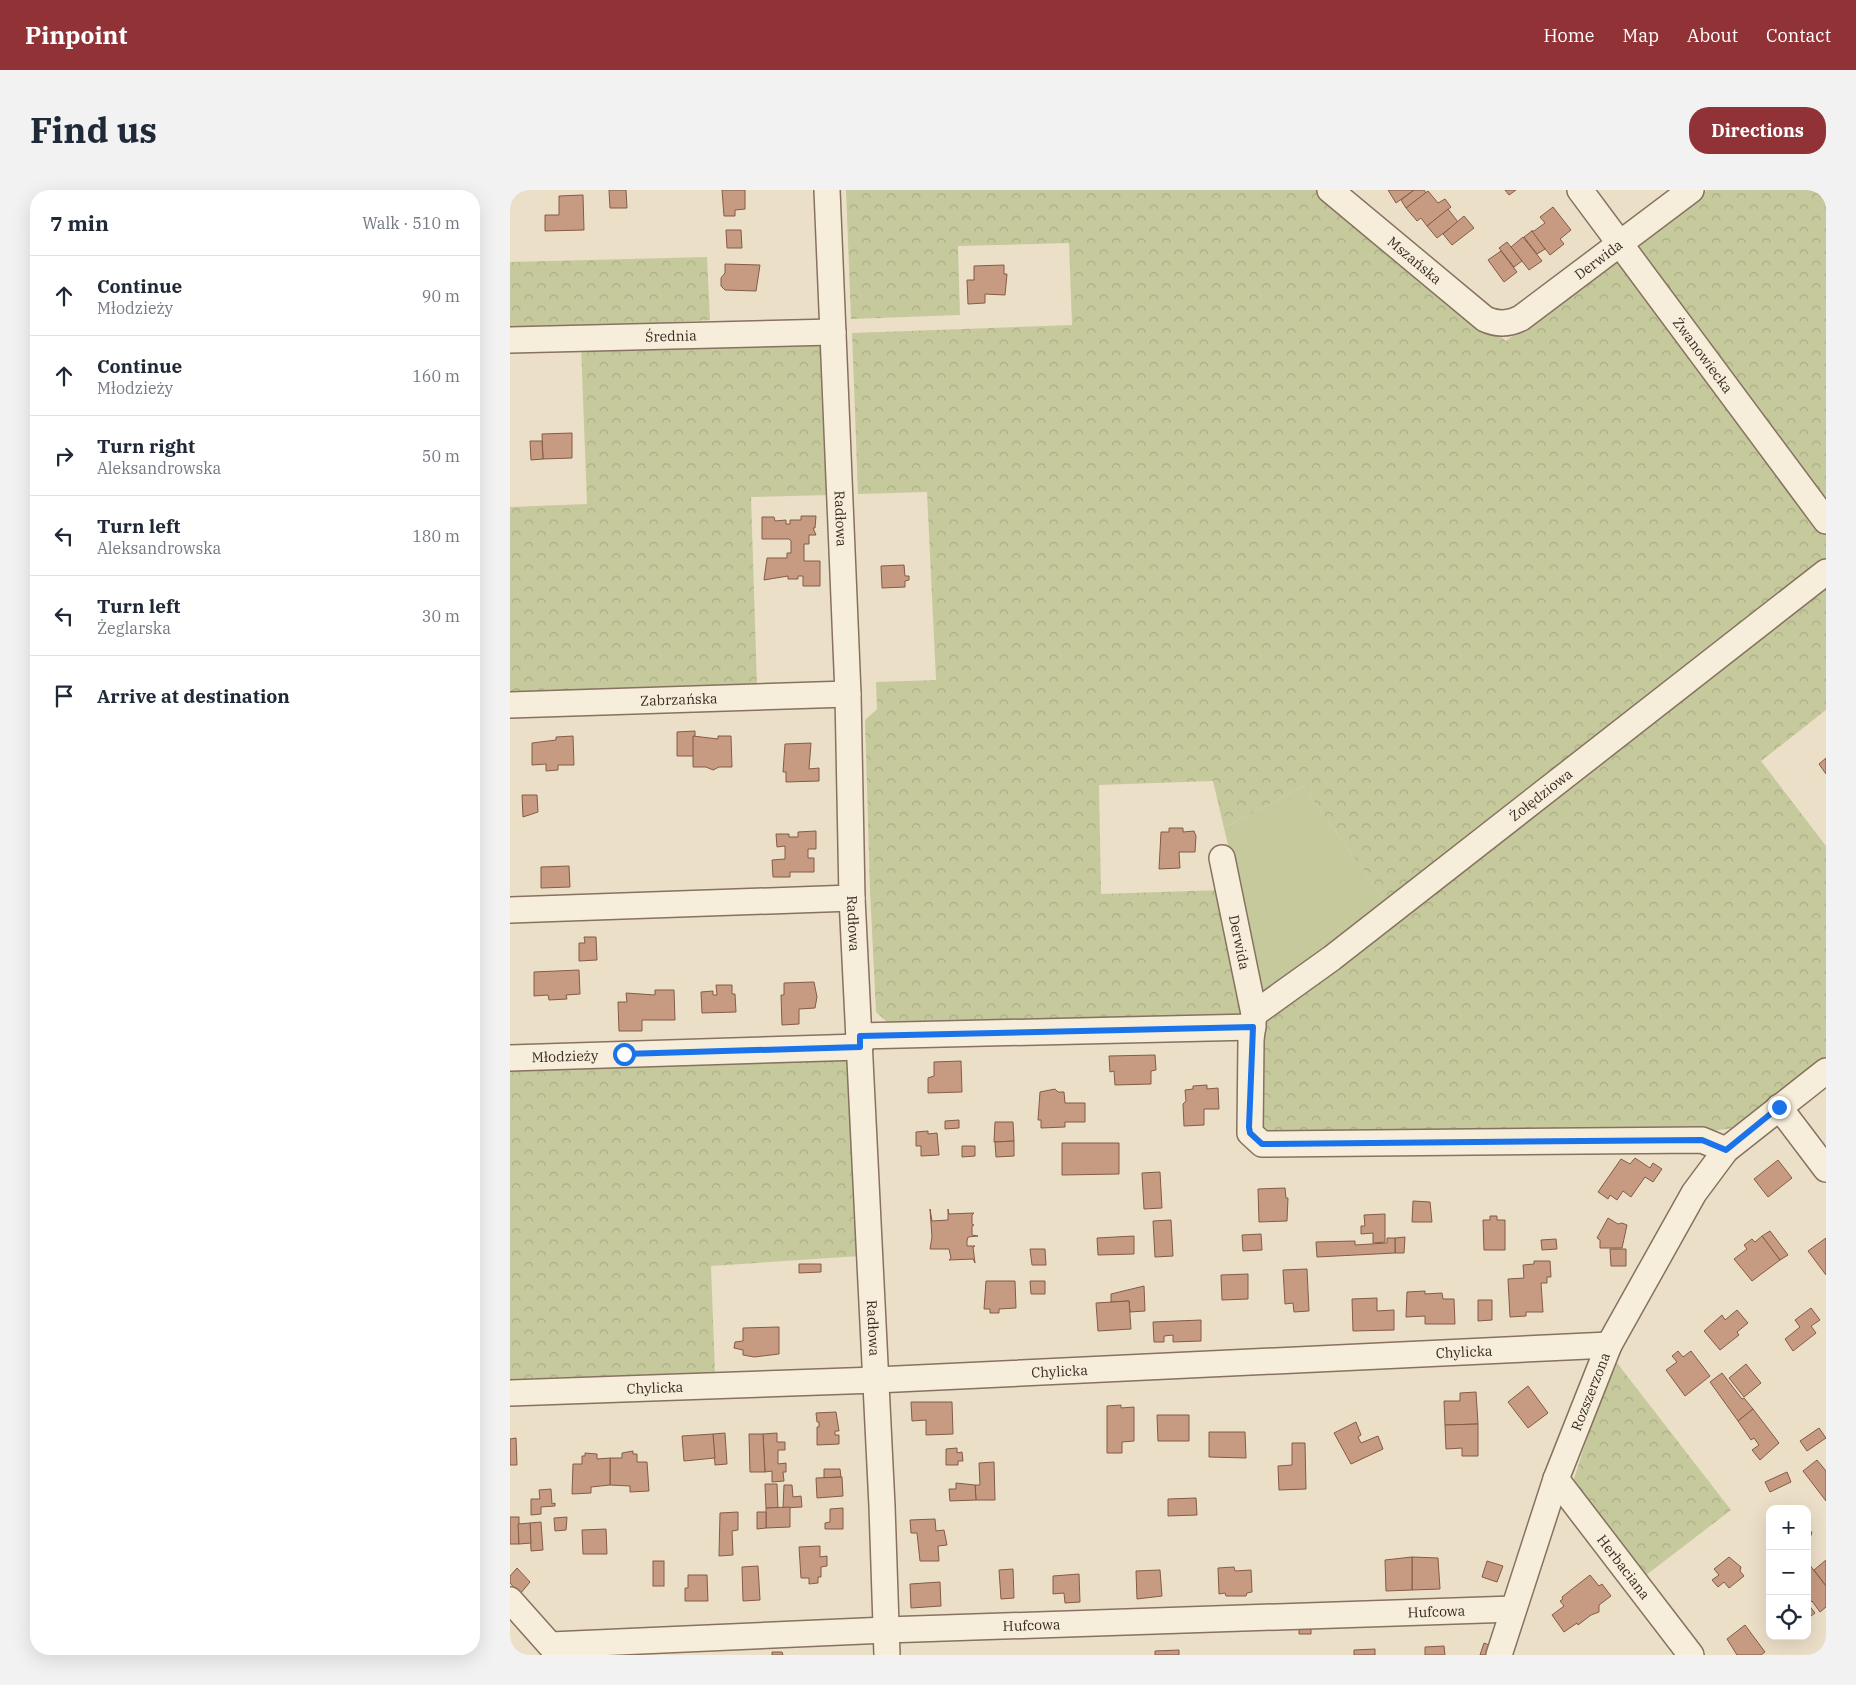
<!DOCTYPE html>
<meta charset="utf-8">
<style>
:root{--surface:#fff;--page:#f2f2f3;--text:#1f2937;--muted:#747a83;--line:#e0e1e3;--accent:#913237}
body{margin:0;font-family:"IBM Plex Serif",serif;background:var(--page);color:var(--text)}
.controls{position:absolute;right:15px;bottom:15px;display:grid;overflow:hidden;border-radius:10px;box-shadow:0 5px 20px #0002}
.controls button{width:45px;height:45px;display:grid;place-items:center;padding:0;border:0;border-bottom:1px solid var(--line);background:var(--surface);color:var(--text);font:25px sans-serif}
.stop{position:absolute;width:15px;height:15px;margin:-11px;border:4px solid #1a73e8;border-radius:50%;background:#fff}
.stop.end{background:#1a73e8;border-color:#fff;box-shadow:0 1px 5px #0008}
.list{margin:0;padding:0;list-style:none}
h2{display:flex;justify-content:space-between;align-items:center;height:65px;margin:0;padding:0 20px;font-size:21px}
h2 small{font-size:16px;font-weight:400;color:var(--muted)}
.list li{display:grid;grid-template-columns:32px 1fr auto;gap:15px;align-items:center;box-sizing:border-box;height:80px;padding:0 20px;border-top:1px solid var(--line)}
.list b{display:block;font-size:19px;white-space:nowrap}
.list p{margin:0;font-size:16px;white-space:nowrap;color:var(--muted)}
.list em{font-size:16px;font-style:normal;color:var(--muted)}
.icon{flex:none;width:28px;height:28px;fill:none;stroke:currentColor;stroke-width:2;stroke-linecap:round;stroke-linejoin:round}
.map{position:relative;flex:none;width:1316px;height:1465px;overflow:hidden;border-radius:20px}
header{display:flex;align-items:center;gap:30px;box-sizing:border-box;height:70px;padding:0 25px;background:var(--accent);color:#fff}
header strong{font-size:24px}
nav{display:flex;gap:28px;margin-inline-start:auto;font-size:18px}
.intro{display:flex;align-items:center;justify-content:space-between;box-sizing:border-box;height:120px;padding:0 30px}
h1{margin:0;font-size:35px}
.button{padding:12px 22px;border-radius:20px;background:var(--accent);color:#fff;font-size:18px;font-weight:700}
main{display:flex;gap:30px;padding:0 30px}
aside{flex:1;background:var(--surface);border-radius:20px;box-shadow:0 5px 20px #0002}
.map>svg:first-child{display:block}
.green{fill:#c6c99c}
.forest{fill:url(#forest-crowns)}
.building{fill:#c79b81;stroke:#845b46}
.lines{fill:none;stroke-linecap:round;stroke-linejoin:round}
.minor-casing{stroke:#86725e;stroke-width:28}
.minor{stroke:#f7eddb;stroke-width:25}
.route{stroke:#1a73e8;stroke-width:6}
.labels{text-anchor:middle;stroke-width:4.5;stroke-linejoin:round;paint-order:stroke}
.street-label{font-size:14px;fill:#382b21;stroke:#f4ead7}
</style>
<header>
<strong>Pinpoint</strong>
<nav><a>Home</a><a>Map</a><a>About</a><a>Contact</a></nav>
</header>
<div class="intro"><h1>Find us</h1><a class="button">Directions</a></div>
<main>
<aside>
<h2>7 min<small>Walk · 510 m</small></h2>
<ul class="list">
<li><svg class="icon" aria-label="ahead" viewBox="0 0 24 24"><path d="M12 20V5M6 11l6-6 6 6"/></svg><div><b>Continue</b><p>Młodzieży</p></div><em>90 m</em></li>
<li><svg class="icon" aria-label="ahead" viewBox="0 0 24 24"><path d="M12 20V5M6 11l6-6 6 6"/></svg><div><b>Continue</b><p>Młodzieży</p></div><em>160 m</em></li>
<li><svg class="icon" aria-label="right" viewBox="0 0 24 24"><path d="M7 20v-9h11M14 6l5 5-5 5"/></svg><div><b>Turn right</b><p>Aleksandrowska</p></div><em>50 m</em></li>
<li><svg class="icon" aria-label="left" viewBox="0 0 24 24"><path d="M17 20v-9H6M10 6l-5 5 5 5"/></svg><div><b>Turn left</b><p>Aleksandrowska</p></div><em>180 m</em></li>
<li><svg class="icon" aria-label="left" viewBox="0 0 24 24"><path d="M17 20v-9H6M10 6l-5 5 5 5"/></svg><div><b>Turn left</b><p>Żeglarska</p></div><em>30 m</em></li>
<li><svg class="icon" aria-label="arrive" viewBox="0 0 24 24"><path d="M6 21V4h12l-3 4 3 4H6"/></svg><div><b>Arrive at destination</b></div></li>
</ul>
</aside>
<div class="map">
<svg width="1316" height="1465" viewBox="0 0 1316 1465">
<defs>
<pattern id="forest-crowns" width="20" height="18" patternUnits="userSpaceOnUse" patternTransform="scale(1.25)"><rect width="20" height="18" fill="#c6c99c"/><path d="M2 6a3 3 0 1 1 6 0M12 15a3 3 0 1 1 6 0" fill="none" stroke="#abad86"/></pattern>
</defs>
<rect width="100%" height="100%" fill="#ecdfc8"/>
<!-- green -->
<path class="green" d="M793 596 878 714 753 806 714 638Z"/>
<!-- forest -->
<g class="forest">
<path d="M336 0H812L996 151 1104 64 1316 342V375L878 714 793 596 714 638 703 591 589 595 591 704 712 700 739 832 379 834 366 822 360 701 355 530 367 519 366 492 426 490 417 302 348 304 342 143 562 135 559 53 448 56 450 125 341 129Z"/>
<path d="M1197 0H1316V319L1123 57Z"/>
<path d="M197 67 200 130 63 138 0 139V72Z"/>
<path d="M299 146 313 159 321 305 241 307 247 497 0 506V317L77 314 71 155Z"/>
<path d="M1316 390V520L1251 571 1316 656V873L1233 937 1185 943 750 944 749 848 758 824Z"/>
<path d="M328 863 341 873 350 1066 201 1076 205 1183 0 1189V874Z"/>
<path d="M1107 1173 1221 1320 1131 1389 1061 1298 1087 1217Z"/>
</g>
<!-- building -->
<g class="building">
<path d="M99 0H116L117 18H100Z"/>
<path d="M212 0H235V19L225 20V26H214Z"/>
<path d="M878 0H904L886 13Z"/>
<path d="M904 0H914L916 3 896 18 891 10Z"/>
<path d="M995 0H1006L999 5Z"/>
<path d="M918 1 928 13 935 9 941 17 917 36 911 28 907 31 896 18Z"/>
<path d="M73 5 74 40 35 41V25H49V6Z"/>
<path d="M1043 17 1061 40 1050 49 1054 54 1040 65 1021 41H1024L1035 33 1030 27Z"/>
<path d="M938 19 948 32 927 48 917 36Z"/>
<path d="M954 26 964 38 942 55 933 44Z"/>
<path d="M216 40H231L232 58H217Z"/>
<path d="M1022 41 1035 59 1027 64 1014 47Z"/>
<path d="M1013 47 1032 71 1019 80 1001 57Z"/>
<path d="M997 52 1012 71 1004 77 989 58Z"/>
<path d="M991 61 1007 82 994 92 978 70Z"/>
<path d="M215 74 250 75 246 101 215 100 211 96V88L215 83Z"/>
<path d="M494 75V84H497L495 105 475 104V113L458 114 457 90H464V76Z"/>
<path d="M62 243V268L33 269 32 244Z"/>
<path d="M20 251H32L33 269 21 270Z"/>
<path d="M291 326H306L305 338H303L306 345H299V354H294V371H310V396H293V386H288V389H278V386L254 390 257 368H277V363H281V351L279 349H252V327H264L265 331 276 330V334H280V330H291Z"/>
<path d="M394 375 395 386H399V390L395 391V397L372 398 371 376Z"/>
<path d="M185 541V566H167V542Z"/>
<path d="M63 546 64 575H48V580L36 581V574L22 575V553L46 550V547Z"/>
<path d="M183 546 208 549V546H221L222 577H209L203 580 196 577H183Z"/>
<path d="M301 553 299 579 309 578V591L276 592V582H273L275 554Z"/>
<path d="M1316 568V584L1309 574Z"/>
<path d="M12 605H27L28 622 13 627Z"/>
<path d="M659 638H673V642L684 641 686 646 685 662H669L670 678 649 679 651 642H659Z"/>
<path d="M306 641V659H298V668H304V682H280V687H263L262 670 275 669V656L267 657 266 644H279V647H288V642Z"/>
<path d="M59 676 60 697 31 698V677Z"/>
<path d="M74 747H86L87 770 69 771V753H75Z"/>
<path d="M69 780 70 804 56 805 57 809 39 810 38 805 24 806V782Z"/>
<path d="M304 792 307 807 305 818 289 819V834L272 835 271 805H274V793Z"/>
<path d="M206 795H222V804H225L226 822 192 823 191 802 203 801V805H207Z"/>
<path d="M145 800H164L165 830H132V841H109L108 812H117L116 803 145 805Z"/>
<path d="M645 865 646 880 641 881V894L605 895 604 881 600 882 599 866Z"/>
<path d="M451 871 452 902 418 903V888L424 886V872Z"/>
<path d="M697 895V899L708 898 709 919H694V935L674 936 673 914 676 911 675 900 683 899V896Z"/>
<path d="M545 899 548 902H554L555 913H575V932H555V937L531 938V930H528L530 902Z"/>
<path d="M449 930V938L435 939V931Z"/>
<path d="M485 932H503L504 951 484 952Z"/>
<path d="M418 941V944L427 943 429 965 411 966V956H406V942Z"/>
<path d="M504 951V966L486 967 485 952Z"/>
<path d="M552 953H609V984L552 985Z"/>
<path d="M452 956H465V966L452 967Z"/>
<path d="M1125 968 1140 978 1143 973 1152 979 1143 992 1135 987 1121 1007 1113 1001 1107 1010 1100 1005 1098 1009 1088 1002 1111 969 1120 974Z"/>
<path d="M1268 970 1282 988 1258 1007 1244 989Z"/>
<path d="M650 982 652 1018 634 1019 632 983Z"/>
<path d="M775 998 776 1008H778L777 1031 749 1032 748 999Z"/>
<path d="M903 1011 920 1012 922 1032H902Z"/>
<path d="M420 1019 422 1031 438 1030V1019L439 1024 464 1023 462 1025V1034L464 1035 462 1036V1045L468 1046 458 1047 457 1051V1056H465L463 1057 465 1073 463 1069 439 1070 441 1068 439 1059H420L422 1047Z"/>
<path d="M875 1024V1052L863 1053V1043L851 1044V1036H855L854 1025Z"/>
<path d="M980 1026H987V1030H995V1060H974L973 1030H980Z"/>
<path d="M1098 1028 1108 1034 1112 1033 1117 1035 1112 1058H1090V1050L1087 1048Z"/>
<path d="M661 1030 663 1066 645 1067 643 1031Z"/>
<path d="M1260 1041 1278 1065 1270 1070 1252 1046Z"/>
<path d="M751 1044 752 1060 733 1061 732 1045Z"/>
<path d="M624 1046V1064L588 1065 587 1048Z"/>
<path d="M1252 1046 1270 1070 1242 1091 1224 1069 1237 1059 1234 1055 1242 1049 1245 1052Z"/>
<path d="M895 1047 894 1063H885V1048Z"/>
<path d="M877 1048H885V1063L807 1067 806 1052 845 1051V1055L877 1053Z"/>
<path d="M1316 1048V1085L1298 1061Z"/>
<path d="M1046 1049 1047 1059 1032 1060 1031 1050Z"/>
<path d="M520 1059H535L536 1075H522Z"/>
<path d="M1100 1059H1116V1076H1101Z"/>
<path d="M1024 1071H1040L1041 1087H1037V1093H1031L1033 1122H1016V1126L1000 1127 998 1089 1014 1088 1013 1075 1024 1074Z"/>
<path d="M289 1074H311V1082L289 1083Z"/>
<path d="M797 1079 799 1121 784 1122 783 1113 775 1114 773 1080Z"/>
<path d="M738 1084V1109L712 1110 711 1085Z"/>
<path d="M476 1091H505L506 1118 489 1119V1123H480V1119H474Z"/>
<path d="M520 1091H535V1104H521Z"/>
<path d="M634 1096 635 1121 620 1122 619 1111 601 1112V1104Z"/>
<path d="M915 1101V1104L932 1103 933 1109H944L945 1134H915V1126L896 1127 897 1102Z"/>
<path d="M867 1108V1121L884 1120V1140L843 1141 842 1109Z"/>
<path d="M968 1110H982V1130L968 1131Z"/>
<path d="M619 1111 621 1139 588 1141 586 1113Z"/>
<path d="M1301 1118 1310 1130 1301 1136 1306 1143 1283 1161 1275 1149 1290 1137 1285 1130Z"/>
<path d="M1227 1120 1238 1133 1227 1142 1229 1145 1210 1160 1194 1141 1212 1125 1215 1130Z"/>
<path d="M691 1130V1151L663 1152V1145L654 1146V1152H644L643 1132Z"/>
<path d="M269 1137V1164L244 1167 233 1165V1160L224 1158 225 1152 233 1151V1138Z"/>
<path d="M1168 1161 1173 1167 1181 1161 1200 1186 1175 1206 1156 1180 1167 1172 1162 1166Z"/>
<path d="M1236 1174 1251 1193 1234 1207 1219 1188Z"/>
<path d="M1212 1183 1232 1209 1234 1208 1243 1219 1228 1231 1200 1192Z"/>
<path d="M1018 1196 1038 1223 1018 1238 998 1212Z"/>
<path d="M966 1202 968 1234 935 1235 934 1211H950V1203Z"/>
<path d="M401 1212H442L443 1244 416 1245V1230L402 1231Z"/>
<path d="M611 1215V1218L624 1217V1251L612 1252V1263H597V1216Z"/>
<path d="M1243 1219 1269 1253 1250 1270 1242 1260 1249 1255 1244 1248 1241 1250 1228 1231Z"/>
<path d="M326 1222 329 1241H325V1245H329V1254L307 1255V1237H309V1232H307L306 1223Z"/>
<path d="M647 1225H679V1251H648Z"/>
<path d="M846 1232 851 1245 848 1247 851 1253 868 1246 873 1259 841 1274 824 1243Z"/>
<path d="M968 1234V1266H952V1258L936 1259 935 1235Z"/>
<path d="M1309 1238 1316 1248 1297 1261 1290 1251Z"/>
<path d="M699 1242H735L736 1268 699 1267Z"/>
<path d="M215 1243 217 1274 205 1275 203 1244Z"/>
<path d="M267 1243V1252H275V1260H268V1274L276 1273V1282H273L274 1291 262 1292V1281L255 1282 253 1244Z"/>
<path d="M203 1244 205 1268 174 1271 172 1246Z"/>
<path d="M239 1244H253L255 1282H240Z"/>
<path d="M6 1248 7 1275H0V1249Z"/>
<path d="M782 1253H795L796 1299 769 1300 768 1276 782 1275Z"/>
<path d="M447 1258V1263L452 1262 453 1271H448V1275H436V1259Z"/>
<path d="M123 1261V1264H127V1272H137L139 1301 120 1302V1296L100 1295V1268H112V1263Z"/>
<path d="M75 1263 87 1264V1269L100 1268V1295L81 1297V1303L62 1304 63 1274H72V1266H75Z"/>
<path d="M1307 1270 1316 1281V1311L1293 1281Z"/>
<path d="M484 1272 485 1310H466L465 1295H470L469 1273Z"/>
<path d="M314 1279H330L331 1287 314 1288Z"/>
<path d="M1277 1282 1281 1292 1260 1302 1255 1292Z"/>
<path d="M332 1287 333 1306 307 1308 306 1288Z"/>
<path d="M446 1293 465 1295 466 1310 440 1311 439 1299H446Z"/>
<path d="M255 1294H267L268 1318H256Z"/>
<path d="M274 1295H282L283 1307 291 1306 292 1317 273 1318Z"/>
<path d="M41 1299 42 1314 45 1313V1316L31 1317V1324L21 1325V1309H30L29 1300Z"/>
<path d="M686 1308 687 1325 658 1326V1309Z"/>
<path d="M280 1317V1337L256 1338V1318Z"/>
<path d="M333 1318V1339H315V1333L320 1332V1319Z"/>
<path d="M228 1322V1340L222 1341 223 1365 209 1366 210 1323Z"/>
<path d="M247 1322H256V1338L247 1339Z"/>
<rect x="0" y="1327" width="9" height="27"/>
<path d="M57 1327 56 1340 45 1341 44 1328Z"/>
<path d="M425 1329 426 1341 434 1340 437 1355 428 1356 429 1371H410L407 1343H401L400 1330Z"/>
<path d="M31 1332 33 1360 21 1361 20 1333Z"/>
<path d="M20 1333 21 1353 9 1354 8 1334Z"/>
<path d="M96 1339 97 1364H73L72 1340Z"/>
<path d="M1297 1341 1302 1342 1297 1358Z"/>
<path d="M310 1356V1367L317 1366V1376L311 1377V1387H308V1393L299 1394V1388H291L289 1357Z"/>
<path d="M902 1367 928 1368 930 1399 902 1400Z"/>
<path d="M902 1367V1400L876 1401 875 1370Z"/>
<path d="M1219 1367 1231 1377 1230 1381 1234 1386 1219 1398 1214 1392 1208 1397 1202 1390 1209 1385 1204 1379Z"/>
<path d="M1316 1370V1396L1304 1380Z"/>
<rect x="143" y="1371" width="11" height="25"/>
<path d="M977 1371 993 1376 987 1392 972 1387Z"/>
<path d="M1299 1374 1316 1396V1417L1310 1422 1302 1411 1298 1414 1305 1423 1297 1429Z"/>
<path d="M248 1376 250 1410 233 1411 232 1377Z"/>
<path d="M724 1377 725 1381 741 1380 742 1402 737 1403 736 1406H716L715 1403 709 1404 708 1378Z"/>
<path d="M7 1378 20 1392 10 1404 0 1393V1386Z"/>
<path d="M503 1379 504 1408 491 1409 489 1380Z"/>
<path d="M650 1380 652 1406 627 1409 626 1381Z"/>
<path d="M569 1384 570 1412 555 1413 554 1403 543 1404V1386Z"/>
<path d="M178 1385H197L198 1411H175V1398H178Z"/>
<path d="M1080 1385 1089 1396 1092 1394 1101 1406 1089 1415V1422L1081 1425 1068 1435 1067 1433 1054 1442 1042 1425 1054 1416 1050 1411 1053 1409 1052 1407Z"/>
<path d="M430 1392 431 1416 401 1418 400 1394Z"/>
<path d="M1235 1435 1255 1462 1251 1465H1227L1217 1449Z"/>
<path d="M801 1437V1444H789V1438Z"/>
<path d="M974 1453 979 1455 976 1465H970Z"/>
<path d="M934 1456 935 1465H915V1457Z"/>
<path d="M865 1459V1465H844V1460Z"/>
<path d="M669 1460V1465H645V1461Z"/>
<path d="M262 1462H272L273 1465H262Z"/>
</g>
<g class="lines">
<!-- minor casing -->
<g class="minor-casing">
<g id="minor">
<path id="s1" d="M317 0 338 504 342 708 372 1316 377 1465"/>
<path id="s2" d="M820 0 975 129C988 135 999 134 1011 128L1181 0"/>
<path id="s3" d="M1070 0 1316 331"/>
<path id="s4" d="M0 150 323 142"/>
<path id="s5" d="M0 515 338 504"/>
<path id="s6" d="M712 668 744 824 741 850 740 943 752 954 1192 950 1216 960"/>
<path d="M0 720 342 708"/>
<path id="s7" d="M744 824 822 768 1316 382"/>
<path d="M349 846 743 837"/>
<path id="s8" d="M0 868 350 857"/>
<path d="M1269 917 1316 979"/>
<path id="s9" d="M0 1203 366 1190 1099 1155"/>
<path id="s10" d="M1046 1289 1181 1465"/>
<path d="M0 1410 49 1465"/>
<path id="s11" d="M41 1455 376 1440 1003 1419"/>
<path id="s12" d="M989 1465 1046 1289 1099 1155 1184 1003 1216 960 1316 881"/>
</g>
</g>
<!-- minor -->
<use href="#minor" class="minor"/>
</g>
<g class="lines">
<!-- route -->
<path class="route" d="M114 864 350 857V846L743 837 739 937 740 943 752 954 1192 950 1216 960 1269 917"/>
</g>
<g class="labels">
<!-- street labels -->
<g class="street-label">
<text dy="5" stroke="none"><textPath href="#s2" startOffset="110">Mszańska</textPath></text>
<text dy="5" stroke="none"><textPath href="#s2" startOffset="336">Derwida</textPath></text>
<text dy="5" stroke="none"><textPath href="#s4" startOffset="161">Średnia</textPath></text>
<text dy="5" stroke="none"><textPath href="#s3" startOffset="206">Żwanowiecka</textPath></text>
<text dy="5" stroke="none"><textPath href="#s1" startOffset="329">Radłowa</textPath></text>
<text dy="5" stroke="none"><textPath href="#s5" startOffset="169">Zabrzańska</textPath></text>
<text dy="5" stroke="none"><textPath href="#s7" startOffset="361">Żołędziowa</textPath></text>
<text dy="5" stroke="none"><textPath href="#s1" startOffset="734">Radłowa</textPath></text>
<text dy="5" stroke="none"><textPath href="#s6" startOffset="86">Derwida</textPath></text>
<text dy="5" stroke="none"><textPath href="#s8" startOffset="55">Młodzieży</textPath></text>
<text dy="5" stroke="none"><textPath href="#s1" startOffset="1139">Radłowa</textPath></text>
<text dy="5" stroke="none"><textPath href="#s9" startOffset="955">Chylicka</textPath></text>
<text dy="5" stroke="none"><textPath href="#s9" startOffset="550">Chylicka</textPath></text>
<text dy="5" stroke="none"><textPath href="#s9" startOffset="145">Chylicka</textPath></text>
<text dy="5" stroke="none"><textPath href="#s12" startOffset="279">Rozszerzona</textPath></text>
<text dy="5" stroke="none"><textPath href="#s10" startOffset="111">Herbaciana</textPath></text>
<text dy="5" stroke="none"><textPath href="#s11" startOffset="886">Hufcowa</textPath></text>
<text dy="5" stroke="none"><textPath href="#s11" startOffset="481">Hufcowa</textPath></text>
</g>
</g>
</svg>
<div class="controls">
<button>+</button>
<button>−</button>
<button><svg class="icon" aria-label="locate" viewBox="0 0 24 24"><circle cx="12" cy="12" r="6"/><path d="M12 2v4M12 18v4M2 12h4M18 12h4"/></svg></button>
</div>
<div class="stop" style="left:114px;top:864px"></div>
<div class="stop end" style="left:1269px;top:917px"></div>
</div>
</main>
